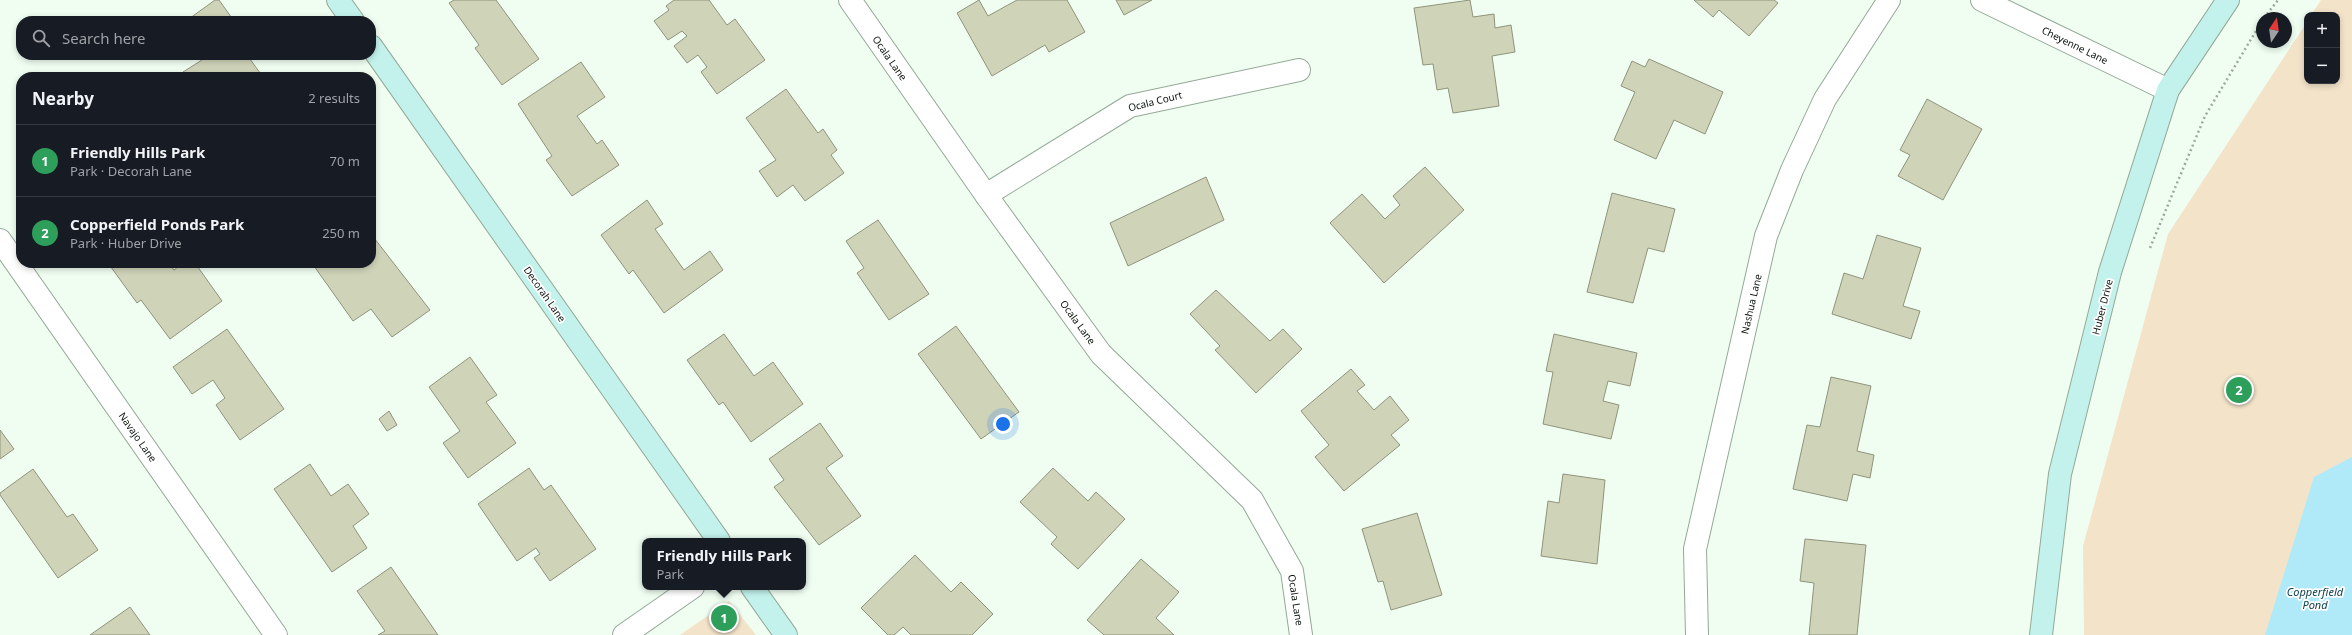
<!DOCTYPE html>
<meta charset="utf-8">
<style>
:root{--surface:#171b24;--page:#242831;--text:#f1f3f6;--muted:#9ea1a6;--line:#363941;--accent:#2563eb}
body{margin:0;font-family:"Noto Sans",sans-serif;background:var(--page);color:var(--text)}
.controls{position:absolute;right:12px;top:12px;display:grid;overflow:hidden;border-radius:8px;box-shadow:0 2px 6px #0003}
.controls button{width:36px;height:36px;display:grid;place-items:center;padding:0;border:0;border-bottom:1px solid var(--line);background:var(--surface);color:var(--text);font:20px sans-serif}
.compass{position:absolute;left:2256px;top:12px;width:36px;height:36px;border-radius:50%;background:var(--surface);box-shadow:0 2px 6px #0003;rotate:13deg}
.you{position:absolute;left:1003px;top:424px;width:14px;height:14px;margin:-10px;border:3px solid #fff;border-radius:50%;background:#1a73e8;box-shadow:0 0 0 6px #1a73e833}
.badge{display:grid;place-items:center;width:26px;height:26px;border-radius:50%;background:var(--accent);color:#fff;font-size:13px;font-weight:700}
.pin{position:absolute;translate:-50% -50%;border:2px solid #fff;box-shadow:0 1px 4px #0006}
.popup{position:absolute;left:642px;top:538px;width:164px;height:52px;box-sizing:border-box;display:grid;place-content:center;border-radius:8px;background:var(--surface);filter:drop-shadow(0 1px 3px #0005);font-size:13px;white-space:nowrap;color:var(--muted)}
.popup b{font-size:15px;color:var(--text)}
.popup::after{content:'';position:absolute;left:50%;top:100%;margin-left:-8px;border:8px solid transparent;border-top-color:var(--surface)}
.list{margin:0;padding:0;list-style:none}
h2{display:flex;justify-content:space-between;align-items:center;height:52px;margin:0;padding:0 16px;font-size:17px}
h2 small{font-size:13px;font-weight:400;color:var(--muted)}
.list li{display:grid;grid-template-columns:26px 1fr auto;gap:12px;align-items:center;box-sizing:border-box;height:72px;padding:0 16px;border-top:1px solid var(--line)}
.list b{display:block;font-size:15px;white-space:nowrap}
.list p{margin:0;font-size:13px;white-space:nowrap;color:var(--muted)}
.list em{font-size:13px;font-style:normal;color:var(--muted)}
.icon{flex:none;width:22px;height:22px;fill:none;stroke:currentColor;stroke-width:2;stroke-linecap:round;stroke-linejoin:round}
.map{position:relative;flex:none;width:2352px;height:635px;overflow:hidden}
.search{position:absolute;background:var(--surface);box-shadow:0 2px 6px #0003;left:16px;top:16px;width:360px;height:44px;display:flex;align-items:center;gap:10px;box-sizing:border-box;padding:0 14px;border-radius:16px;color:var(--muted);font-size:15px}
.panel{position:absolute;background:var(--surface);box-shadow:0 2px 6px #0003;left:16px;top:72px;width:360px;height:196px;border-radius:16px}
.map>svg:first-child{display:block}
.green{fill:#f3e3c9}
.water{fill:#b0e9f8}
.building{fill:#cfd4b9;stroke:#8f937b}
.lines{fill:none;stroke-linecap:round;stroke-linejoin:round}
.street-casing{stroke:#94a997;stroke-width:24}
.secondary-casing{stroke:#94a997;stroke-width:24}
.path{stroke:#9da89e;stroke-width:2.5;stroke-dasharray:2 3;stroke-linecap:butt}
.street{stroke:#fff;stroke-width:22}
.secondary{stroke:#c3f2ec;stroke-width:22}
.labels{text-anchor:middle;stroke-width:3.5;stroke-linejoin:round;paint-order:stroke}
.street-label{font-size:10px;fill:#0c140d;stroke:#fff}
.water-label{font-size:11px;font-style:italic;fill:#0d404b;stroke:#fff}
</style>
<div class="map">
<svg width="2352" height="635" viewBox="0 0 2352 635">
<rect width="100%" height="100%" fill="#f0fef2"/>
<!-- green -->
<g class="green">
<path d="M2321 0H2352V635H2084L2083 546 2168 234 2307 22V81H2337V15H2311Z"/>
<path d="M729 601 756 635H680Z"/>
</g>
<!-- water -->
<path class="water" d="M2352 457V635H2265L2314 477Z"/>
<!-- building -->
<g class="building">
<path d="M215 0H219L234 21H186Z"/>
<path d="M454 0H496L539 59 502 85 475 48 479 45 449 3Z"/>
<path d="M674 0H709L727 25 735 19 765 60 717 94 701 72 707 67 698 55 687 63 674 46 687 36 682 31 668 40 654 21 669 10 666 6Z"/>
<path d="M979 0 988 16 1017 0H1067L1085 32 1049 52 1045 45 992 76 957 13Z"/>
<path d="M1116 0H1152L1124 15Z"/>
<path d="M1470 0 1473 17 1494 14 1495 28 1511 25 1515 52 1492 56 1499 106 1453 113 1448 88 1437 90 1433 64 1423 65 1414 8Z"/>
<path d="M1694 0H1774L1778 3 1749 36 1719 10 1713 17Z"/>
<path d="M198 55H247L263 77H187L183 72 202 60Z"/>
<path d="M1649 59 1723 92 1705 134 1674 120 1656 159 1614 140 1635 92 1621 86 1632 61 1645 67Z"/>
<path d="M581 62 605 97 577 116 597 144 602 140 619 165 572 196 546 160 552 156 518 104Z"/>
<path d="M786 89 818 133 823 129 837 150 831 155 844 173 805 201 793 185 777 197 759 171 776 160 746 118Z"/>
<path d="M1927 99 1982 129 1943 200 1898 176 1910 155 1900 150Z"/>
<path d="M1425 167 1464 210 1384 283 1330 223 1362 194 1385 219 1400 205 1393 196Z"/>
<path d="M1206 177 1224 220 1128 266 1110 223Z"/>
<path d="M1612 193 1675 209 1664 252 1648 248 1633 303 1587 292Z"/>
<path d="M647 200 663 224 655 229 684 270 710 251 723 270 664 313 633 270 629 274 601 235Z"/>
<path d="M878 220 929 294 889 320 857 273 864 268 846 241Z"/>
<path d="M371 234 430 310 392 337 371 309 353 321 314 266 318 263H371Z"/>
<path d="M1877 235 1921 248 1903 306 1920 311 1911 339 1832 314 1844 273 1863 279Z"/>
<path d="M108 263H169L174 270 183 263H195L222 301 170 339 141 300 137 303Z"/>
<path d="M1216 290 1270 341 1283 329 1302 349 1256 393 1215 350 1220 346 1190 314Z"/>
<path d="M956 326 1019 412 981 439 918 354Z"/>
<path d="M227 329 284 409 240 440 216 405 225 398 213 380 192 394 173 367Z"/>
<path d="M724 334 754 376 773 362 803 404 751 442 723 402 719 405 687 360Z"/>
<path d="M1554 334 1637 353 1630 386 1608 381 1603 401 1619 405 1611 439 1543 424 1553 372 1546 371Z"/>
<path d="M470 357 497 395 486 402 516 443 468 478 443 443 460 431 429 387Z"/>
<path d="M1351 369 1365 385 1357 391 1374 410 1390 396 1409 420 1391 435 1400 445 1344 491 1315 457 1329 445 1301 411Z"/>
<path d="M1831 377 1871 386 1857 451 1874 455 1870 478 1853 474 1847 501 1793 489 1807 425 1820 427Z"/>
<path d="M389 411 397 425 387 431 379 419Z"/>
<path d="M820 423 843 456 826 468 861 516 819 545 774 487 784 480 769 459Z"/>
<path d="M0 430 14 449 0 459Z"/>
<path d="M310 464 331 496 348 484 369 514 353 526 367 548 332 572 274 489Z"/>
<path d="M529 468 544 490 551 485 596 549 550 581 534 558 540 554 536 548 517 561 478 504Z"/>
<path d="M1053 468 1088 501 1096 492 1125 519 1078 569 1051 544 1057 537 1020 502Z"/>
<path d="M33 469 67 517 73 514 98 550 58 578 0 495V493Z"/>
<path d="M1563 474 1605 480 1597 564 1541 556 1548 501 1559 503Z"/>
<path d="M1417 513 1442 595 1391 610 1383 581 1378 582 1362 529Z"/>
<path d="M1805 539 1866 545 1857 635H1809L1814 583 1800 581Z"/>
<path d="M915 555 951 592 961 582 993 614 972 635H911L903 627 894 635H888L861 608Z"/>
<path d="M1141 559 1179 592 1156 618 1174 635H1104L1087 620Z"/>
<path d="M391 567 438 635H378L385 631 357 591Z"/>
<path d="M130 607 150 635H90Z"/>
</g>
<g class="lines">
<!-- street casing -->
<g class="street-casing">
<g id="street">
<path d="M850 0 986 195 1101 354 1252 500 1292 571 1301 635"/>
<path d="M1982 0 2168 90"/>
<path d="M986 195 1130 106 1299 70"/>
<path d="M0 240 276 635"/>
<path d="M624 635 693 587"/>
<path d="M1697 635 1695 549 1766 236 1792 170 1825 99 1889 0"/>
</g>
</g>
<!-- secondary casing -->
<g class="secondary-casing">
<g id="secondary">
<path d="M338 0 353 21"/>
<path d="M371 46 719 541"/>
<path d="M752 587 786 635"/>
<path d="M2041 635 2060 474 2110 272 2168 90 2228 0"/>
</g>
</g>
<!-- path -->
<g class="path">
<path d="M2264 18 2278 0"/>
<path d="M2150 248 2205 116 2262 21"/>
</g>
<!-- street -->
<use href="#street" class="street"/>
<!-- secondary -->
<use href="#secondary" class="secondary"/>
</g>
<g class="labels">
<!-- street labels -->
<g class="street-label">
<text transform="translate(2075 45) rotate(26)" y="4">Cheyenne Lane</text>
<text transform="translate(890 58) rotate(55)" y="4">Ocala Lane</text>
<text transform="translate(1155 101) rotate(-14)" y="4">Ocala Court</text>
<text transform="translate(545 294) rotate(55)" y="4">Decorah Lane</text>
<text transform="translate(1751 304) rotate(-77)" y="4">Nashua Lane</text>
<text transform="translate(2102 307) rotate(-76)" y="4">Huber Drive</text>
<text transform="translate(1078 322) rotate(54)" y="4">Ocala Lane</text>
<text transform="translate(138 437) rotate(55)" y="4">Navajo Lane</text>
<text transform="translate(1296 600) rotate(81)" y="4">Ocala Lane</text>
</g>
<!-- water labels -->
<g class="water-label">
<text x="2315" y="596">Copperfield<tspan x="2315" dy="13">Pond</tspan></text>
</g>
</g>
</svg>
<div class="controls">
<button>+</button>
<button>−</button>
</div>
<svg class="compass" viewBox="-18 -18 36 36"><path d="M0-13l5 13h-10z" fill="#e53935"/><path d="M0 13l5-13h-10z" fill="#9ea1a6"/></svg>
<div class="you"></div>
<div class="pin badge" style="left:724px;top:618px;background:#2e9e5b">1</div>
<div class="popup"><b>Friendly Hills Park</b>Park</div>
<div class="pin badge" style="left:2239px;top:390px;background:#2e9e5b">2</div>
<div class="search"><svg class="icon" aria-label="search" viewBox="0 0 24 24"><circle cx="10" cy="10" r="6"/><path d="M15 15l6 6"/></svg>Search here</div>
<section class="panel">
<h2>Nearby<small>2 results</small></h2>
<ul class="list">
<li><span class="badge" style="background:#2e9e5b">1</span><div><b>Friendly Hills Park</b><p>Park · Decorah Lane</p></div><em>70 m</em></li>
<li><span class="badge" style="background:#2e9e5b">2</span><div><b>Copperfield Ponds Park</b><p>Park · Huber Drive</p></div><em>250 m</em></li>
</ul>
</section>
</div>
